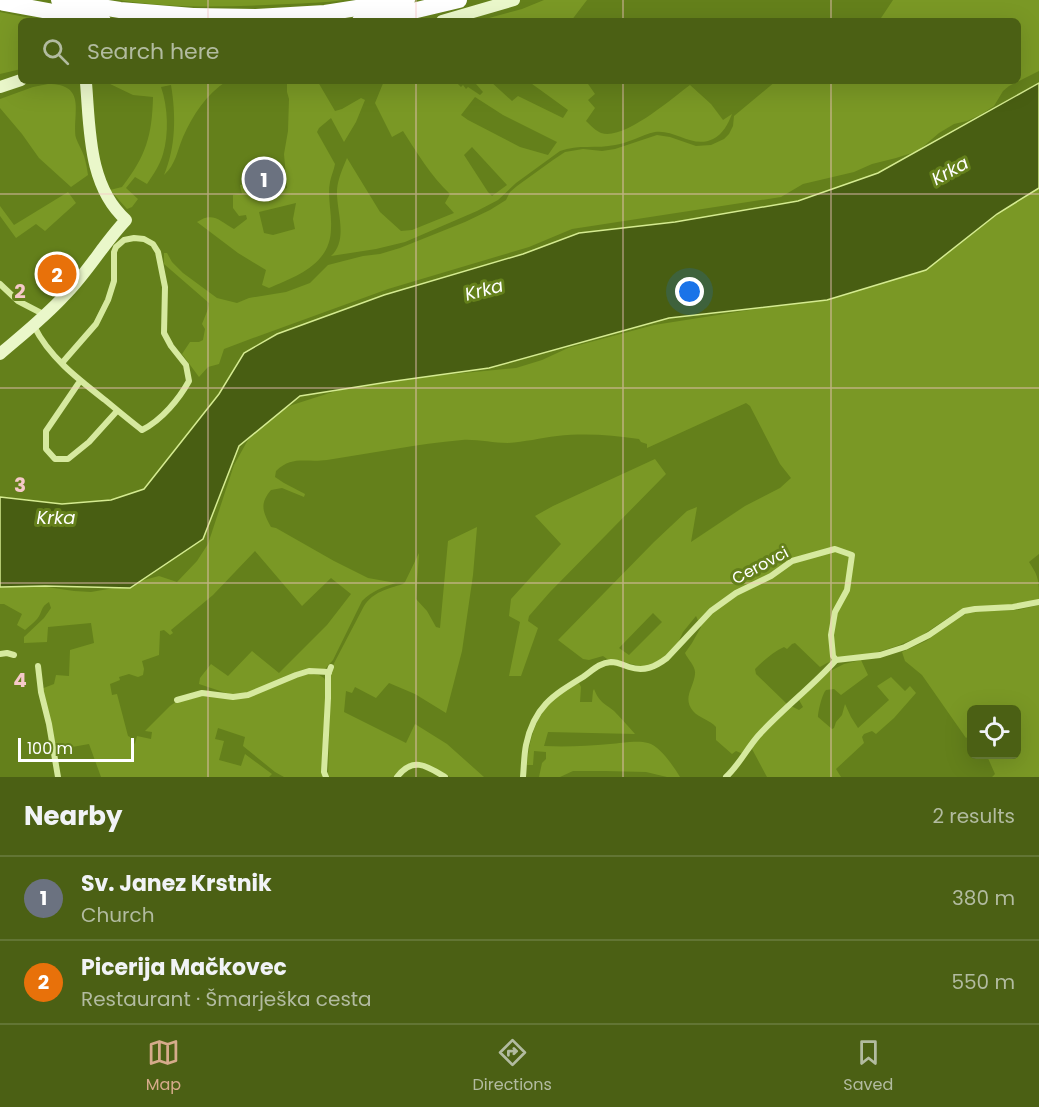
<!DOCTYPE html>
<meta charset="utf-8">
<style>
:root{--surface:#4b6014;--page:#556922;--text:#f1f3f6;--muted:#b2bba0;--line:#627534;--accent:#d6ab8b}
body{margin:0;font-family:Poppins,sans-serif;background:var(--page);color:var(--text)}
.controls{position:absolute;right:18px;bottom:18px;display:grid;overflow:hidden;border-radius:9px;box-shadow:0 6px 24px #0002}
.controls button{width:54px;height:54px;display:grid;place-items:center;padding:0;border:0;border-bottom:2px solid var(--line);background:var(--surface);color:var(--text);font:30px sans-serif}
.scale{position:absolute;left:18px;bottom:15px;width:116px;box-sizing:border-box;padding-left:6px;border:3px solid #fff;border-top:0;font-size:16px;line-height:21px;white-space:nowrap;color:#fff;-webkit-text-stroke:4px #64801b;paint-order:stroke}
.you{position:absolute;left:690px;top:292px;width:21px;height:21px;margin:-15px;border:4px solid #fff;border-radius:50%;background:#1a73e8;box-shadow:0 0 0 9px #1a73e833}
.badge{display:grid;place-items:center;width:39px;height:39px;border-radius:50%;background:var(--accent);color:#fff;font-size:20px;font-weight:700}
.pin{position:absolute;translate:-50% -50%;border:3px solid #fff;box-shadow:0 2px 6px #0006}
.list{margin:0;padding:0;list-style:none}
h2{display:flex;justify-content:space-between;align-items:center;height:78px;margin:0;padding:0 24px;font-size:26px}
h2 small{font-size:20px;font-weight:400;color:var(--muted)}
.list li{display:grid;grid-template-columns:39px 1fr auto;gap:18px;align-items:center;box-sizing:border-box;height:84px;padding:0 24px;border-top:2px solid var(--line)}
.list b{display:block;font-size:22px;white-space:nowrap}
.list p{margin:0;font-size:20px;white-space:nowrap;color:var(--muted)}
.list em{font-size:20px;font-style:normal;color:var(--muted)}
.icon{flex:none;width:33px;height:33px;fill:none;stroke:currentColor;stroke-width:2;stroke-linecap:round;stroke-linejoin:round}
.map{position:relative;flex:none;width:1039px;height:777px;overflow:hidden}
.search{position:absolute;background:var(--surface);box-shadow:0 6px 24px #0002;left:18px;right:18px;top:18px;height:66px;display:flex;align-items:center;gap:15px;box-sizing:border-box;padding:0 21px;border-radius:9px;color:var(--muted);font-size:22px}
.sheet{height:246px;background:var(--surface)}
nav{display:flex;justify-content:space-around;align-items:center;box-sizing:border-box;height:84px;border-top:2px solid var(--line);background:var(--surface);font-size:16px;color:var(--muted)}
nav a{display:grid;justify-items:center;gap:3px}
nav .on{color:var(--accent)}
.map>svg:first-child{display:block}
.green{fill:#7a9825;fill-rule:evenodd}
.water{fill:#485e12;stroke:#d5eb91;stroke-width:1.5}
.lines{fill:none;stroke-linecap:round;stroke-linejoin:round}
.street{stroke:#d6e99f;stroke-width:6}
.secondary{stroke:#eaf7ca;stroke-width:12}
.highway{stroke:#fff;stroke-width:16}
.highway-bridge{stroke:#fff;stroke-width:16}
.grid{fill:none;stroke:#f5c9c9;stroke-width:1.5;stroke-opacity:0.55}
.labels{text-anchor:middle;stroke-width:6;stroke-linejoin:round;paint-order:stroke}
.street-label{font-size:16px;fill:#fff;stroke:#64801b}
.water-label{font-size:18px;font-style:italic;fill:#fff;stroke:#64801b}
.grid-label{font-size:20px;text-anchor:middle;font-weight:bold;fill:#f5c9c9;stroke:#64801b;stroke-width:6;stroke-linejoin:round;paint-order:stroke}
</style>
<div class="map">
<svg width="1039" height="777" viewBox="0 0 1039 777">
<rect width="100%" height="100%" fill="#64801b"/>
<!-- green -->
<g class="green">
<path d="M118 0H343C325 3 306 3 288 4 231 7 174 9 118 0Z"/>
<path d="M544 0H587L571 21H478L522 9Z"/>
<path d="M893 0H1039V71L1009 86 1003 91 994 106 980 115 967 121 954 124 939 133 918 151 896 158 872 164 854 172 803 184 781 197 572 229 529 247 388 289 253 338 224 349 219 364 208 367 199 377 182 354 190 342H199L203 340 205 329 202 324 208 309 209 303 164 264V253H167L172 262 183 273 217 298 237 303 249 298 286 292 310 283 328 265 363 256 380 254 400 248 465 222 490 210 506 200 510 192 517 186 553 160 565 152 583 149 602 151 615 149 657 135 670 137 696 146 711 145 724 139 729 134 733 126 734 116 776 81H1018V21H879Z"/>
<path d="M0 12 45 21H21V69L0 74Z"/>
<path d="M110 81H227C206 94 193 115 183 137 177 151 176 164 164 175 176 147 176 115 171 85L161 87C168 107 169 134 163 154 160 165 153 175 147 184L135 177 126 188 138 199 132 207 127 209 110 190 122 187C146 156 152 136 153 97L133 95 108 83Z"/>
<path d="M287 81H309L311 84 318 82 335 111 342 109 361 98 365 100 356 122 344 142 331 118 319 128 317 132 335 164C334 170 331 176 330 182 327 197 332 213 331 228 331 264 297 276 269 288L262 285 266 270 238 253 197 222C213 211 220 221 234 229L247 219 246 215 239 216 233 208V195L242 194 240 185 250 183 252 188C260 186 267 187 274 185L278 192 287 188 284 154 288 131 289 99 287 92ZM296 203 293 219 295 229 273 235 264 233 259 212Z"/>
<path d="M384 81H455L461 87 463 85 466 89 468 87 480 95 483 92 476 84 480 81H490L512 101 518 96 563 118 568 110 528 81H586L595 94 588 100 595 108 586 121C590 125 596 131 601 133 624 141 672 98 690 85L711 104 723 120 732 114C728 124 723 134 713 139 693 149 675 129 655 132 641 135 629 143 615 145 597 149 578 144 560 151L516 183 498 200 477 211 405 242 376 249 331 256C349 239 336 211 337 190 338 178 343 168 347 158L380 212 401 231 412 230 454 213 445 203 450 194C431 176 417 153 403 131L392 137 375 103ZM475 97 503 115 557 142 548 155 520 147 468 120 461 115ZM472 147 507 185 492 196 488 192 464 155Z"/>
<path d="M48 84C88 84 72 114 76 138 78 144 82 150 84 156 86 162 87 169 88 175L71 187 39 158 22 134 0 108V99L33 87Z"/>
<path d="M1039 182V554L1029 562C1039 577 1039 581 1039 599L1023 604 957 612 921 636 897 646 875 653 843 657 827 663 820 667 795 643 792 644 787 649 784 647C773 652 763 661 755 669L756 674 787 704 799 710 803 707 799 700 828 672 844 664 861 660 868 675 841 695 834 689 826 690C822 694 818 712 818 717L832 729 834 728 836 722 842 715 845 704 851 717 858 728 889 700 877 686 891 677 905 691 910 686 916 693 894 718 876 734 872 731 864 734 862 737 864 743 836 769 841 777H767L752 749 743 754 736 751 732 754 716 740V727C710 720 699 718 693 711 682 698 694 687 695 674 696 666 688 660 685 653L692 643 701 627 696 616 683 632 678 643 658 663 644 667 619 661H610L603 656 589 660 583 659 558 640 654 542 687 511 697 507 691 542 745 506 780 488 791 478 780 464 750 406 746 403 647 448V444L641 442 639 439C612 435 585 433 557 436 541 438 524 442 508 443 492 443 477 439 462 440 417 444 372 453 327 460 305 463 293 455 276 471L275 477 284 483 305 494 304 497 282 488 271 490C259 504 263 512 271 527L276 528 334 561 368 578 396 583C383 587 372 591 362 601L333 660 325 669 304 670 247 693 229 694 199 684 200 678 211 664 228 676 252 651 279 673 327 625 351 594 331 578 302 606 255 551 213 595 171 630 173 633 170 635 164 630 160 631 159 655 142 661 144 669 143 675 138 677 129 674 119 677 120 680 110 684 112 695 117 694 128 736 130 737 133 745 135 743 137 736 151 739 152 732 145 731 170 706 177 701 200 696 230 699 297 676 311 674 319 675 324 678 326 682 324 777H284L275 772 243 746 245 737 218 728 215 739 224 741 219 760 241 766 245 754 272 774 269 777H101L89 744 55 750 41 689 54 684 56 675 69 676 70 650 94 643 91 623 48 627 47 642 24 643V637L44 618 51 608 49 602C40 607 43 612 37 619 34 623 29 626 25 630L17 625 22 614 4 604H0V586L33 585 74 591 91 592 114 588 159 576 177 582 197 561 208 544 234 465 254 429 268 417 292 405 339 390 433 376 516 368 542 360 568 348 654 325 839 296 924 266 948 253 995 212ZM653 613 662 622 629 655 619 648Z"/>
<path d="M68 192 76 203 45 231 36 224 16 238 0 216V206L14 225Z"/>
<path d="M655 459 666 474 550 592 529 616 528 621 538 628 521 676H509L520 622 509 616 511 599 561 544 535 516 553 506Z"/>
<path d="M477 527 473 575 462 651 446 713 415 694 389 683 376 698 355 687 352 693 346 691 344 712 406 743 415 724 447 744 484 777H450L439 771 419 762 395 777H328L331 669 364 606C373 592 387 589 403 584L405 582 419 553 416 599 427 611 436 627 440 628 448 541Z"/>
<path d="M1039 605V777H992L995 774 987 756V755L1016 754V710H972L971 734 966 738 922 675 905 661 902 652 926 641 953 622 967 613 985 611 1018 610Z"/>
<path d="M579 683 581 687 580 702H592L593 691 594 689C599 702 604 703 614 711 621 718 628 726 635 734L548 732 544 746C566 747 588 746 610 744 621 743 638 740 648 743 660 746 674 767 680 777H667L646 772 605 771H573L560 777H539L542 763 546 759V752L534 751 533 765H527C530 727 543 699 579 683Z"/>
</g>
<!-- water -->
<path class="water" d="M1039 83V188L997 214 926 270 827 300 669 318 489 368 388 382 300 396 239 446 203 539 130 588 45 586 0 587V497L62 504 111 500 144 489 219 394 244 353 277 334 384 295 523 254 579 233 675 222 798 201 878 173Z"/>
<g class="lines">
<!-- street -->
<g class="street">
<path d="M0 284 18 301 45 315"/>
<path d="M34 326C49 357 78 379 105 400 117 410 129 420 142 430 162 420 179 399 189 381L186 365 171 346 164 333 165 287 158 252 153 244 144 239 134 238 124 240 116 247 114 252V281L108 300 96 324 62 363"/>
<path d="M78 384 46 431V449L55 459H68L89 442 117 411"/>
<path d="M0 654 7 653 14 655"/>
<path d="M38 666 41 692 49 724 58 777"/>
<path d="M177 700 202 693 233 697 248 695 296 675 309 671 329 672"/>
<path d="M326 777 324 772 328 698V675L331 667"/>
<path d="M397 777C413 756 427 766 445 777"/>
<path d="M523 777C524 766 524 755 526 745 534 707 552 696 583 677 593 670 599 663 611 662 618 662 623 665 629 667 644 672 655 667 667 658L711 611 736 593 771 576 792 561 835 549 852 555 847 590 835 612 831 635 833 656 836 660 880 655 905 647 929 635 964 611 975 609 1013 607 1039 602"/>
<path d="M726 777C739 765 746 750 758 736 782 709 812 687 836 660"/>
</g>
<!-- secondary -->
<g class="secondary">
<path d="M442 21 514 0"/>
<path d="M0 87 21 80"/>
<path d="M0 354C22 335 45 317 65 295 88 272 104 243 126 220 88 186 90 129 86 83"/>
</g>
<!-- highway -->
<g class="highway">
<path d="M193 16 256 17 325 13 407 0"/>
<path d="M360 21 400 14 459 0"/>
</g>
<!-- highway-bridge -->
<g class="highway-bridge">
<path d="M59 0 120 10 193 16"/>
<path d="M4 3 103 21"/>
</g>
</g>
<!-- grid -->
<path class="grid" d="M208 0V21M416 0V21M623 0V21M831 0V21M208 81V777M416 81V777M623 81V777M831 81V777M0 194H1039M0 388H1039M0 583H1039"/>
<g class="labels">
<!-- street labels -->
<g class="street-label">
<text transform="translate(760 565) rotate(-28)" y="6">Cerovci</text>
</g>
<!-- water labels -->
<g class="water-label">
<text transform="translate(950 171) rotate(-29)" y="6">Krka</text>
<text transform="translate(484 290) rotate(-15)" y="6">Krka</text>
<text x="56" y="524">Krka</text>
</g>
</g>
<g class="grid-label">
<text x="20" y="298">2</text>
<text x="20" y="492">3</text>
<text x="20" y="687">4</text>
</g>
</svg>
<div class="controls">
<button><svg class="icon" aria-label="locate" viewBox="0 0 24 24"><circle cx="12" cy="12" r="6"/><path d="M12 2v4M12 18v4M2 12h4M18 12h4"/></svg></button>
</div>
<div class="scale">100 m</div>
<div class="you"></div>
<div class="pin badge" style="left:264px;top:179px;background:#6b7280">1</div>
<div class="pin badge" style="left:57px;top:274px;background:#e8710a">2</div>
<div class="search"><svg class="icon" aria-label="search" viewBox="0 0 24 24"><circle cx="10" cy="10" r="6"/><path d="M15 15l6 6"/></svg>Search here</div>
</div>
<section class="sheet">
<h2>Nearby<small>2 results</small></h2>
<ul class="list">
<li><span class="badge" style="background:#6b7280">1</span><div><b>Sv. Janez Krstnik</b><p>Church</p></div><em>380 m</em></li>
<li><span class="badge" style="background:#e8710a">2</span><div><b>Picerija Mačkovec</b><p>Restaurant · Šmarješka cesta</p></div><em>550 m</em></li>
</ul>
</section>
<nav>
<a class="on"><svg class="icon" aria-label="map" viewBox="0 0 24 24"><path d="M3 6l6-2 6 2 6-2v14l-6 2-6-2-6 2zM9 4v14M15 6v14"/></svg>Map</a>
<a><svg class="icon" aria-label="directions" viewBox="0 0 24 24"><path d="M12 3l9 9-9 9-9-9zM9 14v-3h6M13 9l2 2-2 2"/></svg>Directions</a>
<a><svg class="icon" aria-label="saved" viewBox="0 0 24 24"><path d="M7 4h10v16l-5-4-5 4z"/></svg>Saved</a>
</nav>
